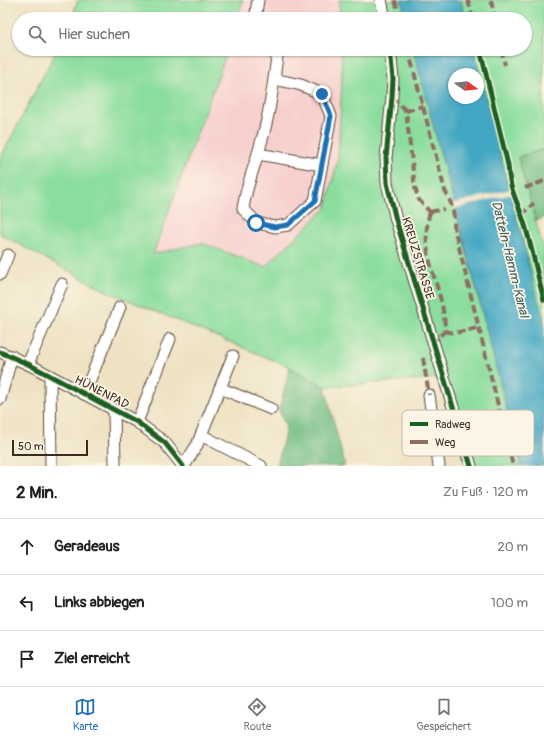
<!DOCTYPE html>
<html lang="de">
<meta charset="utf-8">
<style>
:root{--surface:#fff;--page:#f6f6f6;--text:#222;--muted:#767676;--line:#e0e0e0;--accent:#1f6fb2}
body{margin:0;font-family:Pangolin,sans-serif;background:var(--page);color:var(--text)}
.compass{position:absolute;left:448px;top:68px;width:36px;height:36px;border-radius:50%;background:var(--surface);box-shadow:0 1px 3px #0004;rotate:105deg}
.scale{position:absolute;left:12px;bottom:10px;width:76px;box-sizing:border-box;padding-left:4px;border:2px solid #3b2a1e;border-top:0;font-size:11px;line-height:14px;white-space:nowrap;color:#3b2a1e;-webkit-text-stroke:3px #fcf5e5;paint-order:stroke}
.stop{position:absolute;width:12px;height:12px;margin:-9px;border:3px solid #1f6fb2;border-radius:50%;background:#fff}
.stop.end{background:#1f6fb2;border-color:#fff;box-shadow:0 1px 4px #0008}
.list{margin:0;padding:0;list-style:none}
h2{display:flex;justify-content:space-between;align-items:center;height:52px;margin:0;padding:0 16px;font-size:17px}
h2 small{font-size:13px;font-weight:400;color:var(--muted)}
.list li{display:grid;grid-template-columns:26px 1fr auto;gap:12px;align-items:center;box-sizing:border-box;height:56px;padding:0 16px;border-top:1px solid var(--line)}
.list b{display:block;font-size:15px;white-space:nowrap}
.list em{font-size:13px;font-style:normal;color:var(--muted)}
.icon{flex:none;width:22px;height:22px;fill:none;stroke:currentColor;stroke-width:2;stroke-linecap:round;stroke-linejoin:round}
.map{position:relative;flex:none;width:544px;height:466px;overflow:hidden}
.search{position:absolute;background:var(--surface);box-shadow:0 1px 3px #0004;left:12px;right:12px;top:12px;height:44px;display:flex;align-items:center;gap:10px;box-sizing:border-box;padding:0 14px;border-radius:22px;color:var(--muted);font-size:15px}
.sheet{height:220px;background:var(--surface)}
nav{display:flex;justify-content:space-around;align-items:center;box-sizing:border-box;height:56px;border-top:1px solid var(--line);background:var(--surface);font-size:11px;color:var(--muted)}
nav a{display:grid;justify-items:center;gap:2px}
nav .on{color:var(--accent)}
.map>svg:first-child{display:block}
.built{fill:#f7d0ce}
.green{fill:#8add9d;stroke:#62845e}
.forest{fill:#6fbc84;stroke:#557351}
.water{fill:#42a7c2;stroke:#3e6870;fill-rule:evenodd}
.pier{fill:#eee2c2}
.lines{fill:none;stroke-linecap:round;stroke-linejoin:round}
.minor-casing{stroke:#564637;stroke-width:13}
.minor{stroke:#fff;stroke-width:11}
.quiet{stroke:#8d6e63;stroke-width:4;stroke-dasharray:8 4;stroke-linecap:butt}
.cycleway-casing{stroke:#fcf5e5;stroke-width:8}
.cycleway{stroke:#1b5e20;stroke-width:5}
.route{stroke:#1f6fb2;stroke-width:5}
.labels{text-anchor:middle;stroke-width:3.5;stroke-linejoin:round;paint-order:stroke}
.street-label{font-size:12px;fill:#3b2a1e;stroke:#fcf5e5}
.water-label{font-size:13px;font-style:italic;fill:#3e5c60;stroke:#fcf5e5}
.key{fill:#fcf5e5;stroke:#c2b8a9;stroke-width:1}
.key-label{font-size:11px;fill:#3b2a1e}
</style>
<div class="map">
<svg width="544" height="466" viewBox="0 0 544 466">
<rect width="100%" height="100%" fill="#fcf5e5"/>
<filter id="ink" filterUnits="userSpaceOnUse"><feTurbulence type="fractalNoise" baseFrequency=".025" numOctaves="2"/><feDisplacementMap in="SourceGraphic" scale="8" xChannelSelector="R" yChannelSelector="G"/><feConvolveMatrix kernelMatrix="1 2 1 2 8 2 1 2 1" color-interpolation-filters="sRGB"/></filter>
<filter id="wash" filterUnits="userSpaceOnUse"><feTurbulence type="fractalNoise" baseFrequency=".012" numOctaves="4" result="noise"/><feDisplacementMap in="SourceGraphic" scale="16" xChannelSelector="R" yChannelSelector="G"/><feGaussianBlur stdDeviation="0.9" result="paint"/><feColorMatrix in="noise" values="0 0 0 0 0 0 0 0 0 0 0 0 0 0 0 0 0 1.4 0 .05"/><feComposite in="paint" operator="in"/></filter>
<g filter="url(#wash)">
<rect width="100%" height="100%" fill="#eee2c2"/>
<!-- built -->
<g class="built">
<path d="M243 0H339L340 19H237Z"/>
<path d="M228 49H341L342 79 339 158 326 208 265 267 202 243 153 255Z"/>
</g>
<!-- green -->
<g class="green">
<path d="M78 0H243L237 19H71Z"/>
<path d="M339 0H401L406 19H340Z"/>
<path d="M461 0H544V149L518 158 544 251V323L473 49H525V19H465Z"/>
<path d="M57 49H228L153 254 202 243 265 267 326 208 338 158 342 79 341 49H413L473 276 521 466H465L440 378 325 387 290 367 106 291 0 234V159Z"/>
</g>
<!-- forest -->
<g class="forest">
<path d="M544 149V218L536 221 518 157Z"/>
<path d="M290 367 325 387 345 466H277L286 428 279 410Z"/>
</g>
<!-- water -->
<g class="water">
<path d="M401 0H461L465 19H406Z"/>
<path d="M413 49H473L544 323V466H521L473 276ZM454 74H478V98H454Z"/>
</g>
<!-- pier -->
<path class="pier" d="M511 189 512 194 453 209 452 204Z"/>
</g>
<g filter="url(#ink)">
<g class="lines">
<!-- minor casing -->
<g class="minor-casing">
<g id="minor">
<path d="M258 0 256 13 261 19"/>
<path d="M381 0 385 19"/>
<path d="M390 49 393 79 392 97 386 158 387 183 396 220 471 466"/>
<path d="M274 79 301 85 322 94 331 116 315 201 288 225 275 227 257 223 243 209C246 186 255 166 261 143 270 113 274 80 278 49"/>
<path d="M258 154 322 165"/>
<path d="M0 274 8 255"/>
<path d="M0 352 28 364 137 422 165 443 183 466"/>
<path d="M28 364 62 284"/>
<path d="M50 376 51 466"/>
<path d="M220 388 271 409"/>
<path d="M84 394 120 307"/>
<path d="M429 395 439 466"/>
<path d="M0 399 12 356"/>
<path d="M114 410 115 466"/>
<path d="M137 422 170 339"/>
<path d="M201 435 261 466"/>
<path d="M184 466 197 445 233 356"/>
</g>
</g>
<!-- minor -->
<use href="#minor" class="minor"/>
<!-- quiet -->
<g class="quiet">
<path d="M395 0 400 19"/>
<path d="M468 0 473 19"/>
<path d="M491 0 495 19"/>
<path d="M408 49 445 191C452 203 455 214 454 227L513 466"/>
<path d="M501 49 505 65"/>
<path d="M392 97 406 111 415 188 419 200 430 212"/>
<path d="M406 111 423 106"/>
<path d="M525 188 544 181"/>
<path d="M430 212C417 257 445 287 445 331L433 342"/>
<path d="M430 212 444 209"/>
<path d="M521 215 534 203"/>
<path d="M445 331 454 333 478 328"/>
<path d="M423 358 429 395"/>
</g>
<!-- cycleway casing -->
<g class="cycleway-casing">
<g id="cycleway">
<path d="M390 49 393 79 392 97 386 158 387 183 396 220 471 466"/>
<path d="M480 49 508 165C509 189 517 200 524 222 532 247 537 274 544 300"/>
<path d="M0 352 28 364 137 422 165 443 183 466"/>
</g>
</g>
<!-- cycleway -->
<use href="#cycleway" class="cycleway"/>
</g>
</g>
<g class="lines" filter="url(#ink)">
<!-- route -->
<path class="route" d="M256 223 275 227 288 225 315 201 331 116 322 94"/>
</g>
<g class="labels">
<!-- street labels -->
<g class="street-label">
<text transform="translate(418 258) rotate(73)" y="4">KREUZSTRASSE</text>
<text transform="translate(102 392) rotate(27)" y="4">HÜNENPAD</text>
</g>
<!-- water labels -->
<g class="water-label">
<text transform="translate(511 259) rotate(76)" y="5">Datteln-Hamm-Kanal</text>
</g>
</g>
<!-- legend -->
<rect x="402" y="410" width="132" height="46" rx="6" class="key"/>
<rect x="410" y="422" width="18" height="4" fill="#1b5e20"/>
<rect x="410" y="440" width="18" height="4" fill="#8d6e63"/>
<g class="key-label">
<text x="435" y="428">Radweg</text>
<text x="435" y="446">Weg</text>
</g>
</svg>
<svg class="compass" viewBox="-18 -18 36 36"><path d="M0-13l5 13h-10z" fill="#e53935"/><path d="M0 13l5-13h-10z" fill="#767676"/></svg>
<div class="scale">50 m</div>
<div class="stop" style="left:256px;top:223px"></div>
<div class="stop end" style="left:322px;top:94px"></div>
<div class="search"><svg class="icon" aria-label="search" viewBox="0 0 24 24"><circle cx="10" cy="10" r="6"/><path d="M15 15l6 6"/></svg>Hier suchen</div>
</div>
<section class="sheet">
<h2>2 Min.<small>Zu Fuß · 120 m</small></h2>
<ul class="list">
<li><svg class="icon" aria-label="ahead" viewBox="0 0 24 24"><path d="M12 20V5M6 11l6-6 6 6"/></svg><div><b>Geradeaus</b></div><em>20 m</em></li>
<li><svg class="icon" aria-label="left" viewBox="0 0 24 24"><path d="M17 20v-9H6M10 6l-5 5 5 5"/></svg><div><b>Links abbiegen</b></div><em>100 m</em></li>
<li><svg class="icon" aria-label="arrive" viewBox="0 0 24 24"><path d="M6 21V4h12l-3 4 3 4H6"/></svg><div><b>Ziel erreicht</b></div></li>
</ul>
</section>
<nav>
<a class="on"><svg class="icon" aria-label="map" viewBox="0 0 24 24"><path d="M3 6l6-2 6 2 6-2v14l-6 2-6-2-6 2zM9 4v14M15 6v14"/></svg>Karte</a>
<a><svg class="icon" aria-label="directions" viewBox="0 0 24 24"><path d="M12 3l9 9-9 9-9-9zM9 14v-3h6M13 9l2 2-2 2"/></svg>Route</a>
<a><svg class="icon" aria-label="saved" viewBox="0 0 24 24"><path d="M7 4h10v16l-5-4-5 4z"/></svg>Gespeichert</a>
</nav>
